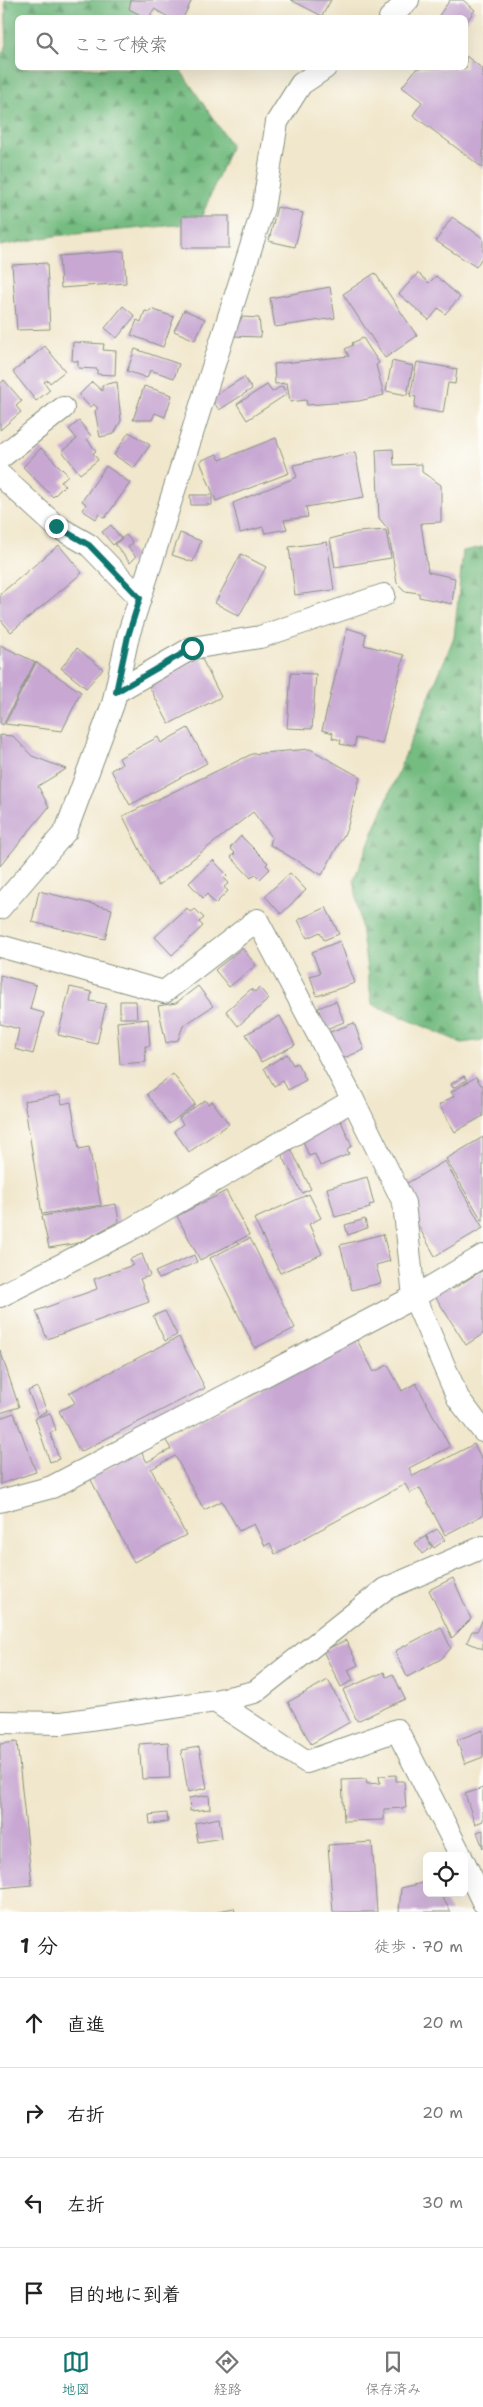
<!DOCTYPE html>
<html lang="ja">
<meta charset="utf-8">
<style>
:root{--surface:#fff;--page:#f2f2f2;--text:#222;--muted:#767676;--line:#e0e0e0;--accent:#0f766e}
body{margin:0;font-family:"Shantell Sans","Klee One",sans-serif;background:var(--page);color:var(--text)}
.controls{position:absolute;right:15px;bottom:15px;display:grid;overflow:hidden;border-radius:8px;box-shadow:0 5px 20px #0002}
.controls button{width:45px;height:45px;display:grid;place-items:center;padding:0;border:0;border-bottom:1px solid var(--line);background:var(--surface);color:var(--text);font:25px sans-serif}
.stop{position:absolute;width:15px;height:15px;margin:-11px;border:4px solid #0f766e;border-radius:50%;background:#fff}
.stop.end{background:#0f766e;border-color:#fff;box-shadow:0 1px 5px #0008}
.list{margin:0;padding:0;list-style:none}
h2{display:flex;justify-content:space-between;align-items:center;height:65px;margin:0;padding:0 20px;font-size:21px}
h2 small{font-size:16px;font-weight:400;color:var(--muted)}
.list li{display:grid;grid-template-columns:32px 1fr auto;gap:15px;align-items:center;box-sizing:border-box;height:90px;padding:0 20px;border-top:1px solid var(--line)}
.list b{display:block;font-size:19px;white-space:nowrap}
.list em{font-size:16px;font-style:normal;color:var(--muted)}
.icon{flex:none;width:28px;height:28px;fill:none;stroke:currentColor;stroke-width:2;stroke-linecap:round;stroke-linejoin:round}
.map{position:relative;flex:none;width:483px;height:1912px;overflow:hidden}
.search{position:absolute;background:var(--surface);box-shadow:0 5px 20px #0002;left:15px;right:15px;top:15px;height:55px;display:flex;align-items:center;gap:12px;box-sizing:border-box;padding:0 18px;border-radius:8px;color:var(--muted);font-size:19px}
.sheet{height:425px;background:var(--surface)}
nav{display:flex;justify-content:space-around;align-items:center;box-sizing:border-box;height:70px;border-top:1px solid var(--line);background:var(--surface);font-size:14px;color:var(--muted)}
nav a{display:grid;justify-items:center;gap:2px}
nav .on{color:var(--accent)}
.map>svg:first-child{display:block}
.forest{fill:url(#forest-firs);stroke:#4a7c5a}
.building{fill:#c8a8d3}
.lines{fill:none;stroke-linecap:round;stroke-linejoin:round}
.minor-casing{stroke:#889280;stroke-width:24}
.minor{stroke:#fff;stroke-width:22}
.route{stroke:#0f766e;stroke-width:6}
</style>
<div class="map">
<svg width="483" height="1912" viewBox="0 0 483 1912">
<defs>
<pattern id="forest-firs" width="22" height="20" patternUnits="userSpaceOnUse" patternTransform="scale(1.25)"><rect width="22" height="20" fill="#75bc81"/><path d="M5 1l3.5 6h-7zM16 11l3.5 6h-7z" fill="#5f9a6a"/></pattern>
</defs>
<rect width="100%" height="100%" fill="#fdfcf7"/>
<filter id="ink" filterUnits="userSpaceOnUse"><feTurbulence type="fractalNoise" baseFrequency=".02" numOctaves="2"/><feDisplacementMap in="SourceGraphic" scale="10" xChannelSelector="R" yChannelSelector="G"/><feConvolveMatrix kernelMatrix="1 2 1 2 8 2 1 2 1" color-interpolation-filters="sRGB"/></filter>
<filter id="wash" filterUnits="userSpaceOnUse"><feTurbulence type="fractalNoise" baseFrequency=".0096" numOctaves="4" result="noise"/><feDisplacementMap in="SourceGraphic" scale="20" xChannelSelector="R" yChannelSelector="G"/><feGaussianBlur stdDeviation="1.12" result="paint"/><feColorMatrix in="noise" values="0 0 0 0 0 0 0 0 0 0 0 0 0 0 0 0 0 1.4 0 .05"/><feComposite in="paint" operator="in"/></filter>
<g filter="url(#wash)">
<rect width="100%" height="100%" fill="#f1e7cc"/>
<!-- forest -->
<g class="forest">
<path d="M5 0H133L145 17 18 18V68H179L231 145 199 223 54 236 0 246V57L7 45Z"/>
<path d="M483 547V1040L462 1043 372 1004 354 879 454 637 463 551Z"/>
</g>
<g id="blocks">
<!-- building -->
<g class="building">
<path d="M131 0H192L183 18H170L154 9 149 18H146L129 9Z"/>
<path d="M291 0H331L322 16Z"/>
<path d="M450 0H463L475 10 466 22V18H437Z"/>
<path d="M466 56 483 69V168L413 115 422 102 402 87 417 68H466Z"/>
<path d="M277 207 303 213 295 247 269 241Z"/>
<rect x="182" y="216" width="47" height="32"/>
<path d="M452 217 483 238V256L476 267 436 241Z"/>
<path d="M124 251 126 283 61 288 59 256Z"/>
<path d="M47 263 50 329 17 330 12 265Z"/>
<path d="M375 273 417 336 385 358 343 294Z"/>
<path d="M418 273 429 283 436 276 460 297 445 314 439 308 429 320 399 294Z"/>
<path d="M330 287 335 318 275 327 270 298Z"/>
<path d="M123 306 135 316 117 338 105 328Z"/>
<path d="M151 309 174 317 163 347 131 335 137 320 141 322 145 311 150 312Z"/>
<path d="M184 310 205 319 195 340 174 331Z"/>
<path d="M242 317 259 318 261 337 232 336Z"/>
<path d="M363 338 379 363 376 365 384 395 359 401 307 405 306 400 290 402 287 383 275 384 274 364 349 356 345 349 353 345 352 343Z"/>
<path d="M73 342 104 344 103 350 116 351 115 375 97 374V369L78 368V361H72Z"/>
<path d="M45 346 65 371 50 383 48 380 44 382 50 390 36 401 13 372Z"/>
<path d="M135 349 179 364 174 378 150 370 147 378 127 371Z"/>
<path d="M392 361 413 366 407 395 386 391Z"/>
<path d="M417 362 457 369 455 384 448 383 443 413 414 408 416 397 410 396Z"/>
<path d="M244 377 252 389 219 410 211 398Z"/>
<path d="M4 380 22 401 16 406 21 412 0 430V384Z"/>
<path d="M92 382 102 391V385L117 382 121 421 114 434 100 437 95 411 98 408 93 404 90 407 79 395Z"/>
<path d="M267 385 272 392 282 386 287 394 247 420 237 404Z"/>
<path d="M144 386 172 395 165 417 155 413 152 420H133Z"/>
<path d="M79 421 91 436 87 439 96 451 93 453 98 460 80 474 62 451 77 439 69 429Z"/>
<path d="M129 432 150 445 134 468 114 455Z"/>
<path d="M276 438 289 473 216 501 200 461 217 454 220 460Z"/>
<path d="M41 448 68 475 61 482 65 485 53 497 23 467Z"/>
<path d="M393 449 394 465 422 464V472L441 485V522L421 523 428 572 455 578 452 604 419 597V593L405 591 397 583 388 529 379 518 376 450Z"/>
<path d="M355 452 364 497 306 507 308 517 284 520 287 529 265 533 263 527 240 533 233 503 297 477 293 465Z"/>
<path d="M106 466 130 483 105 518 99 514 96 519 82 510 86 504 82 501Z"/>
<path d="M190 495H212V505H191Z"/>
<path d="M111 525 121 538 113 545 102 532Z"/>
<path d="M386 530 391 558 335 567 330 539 357 532Z"/>
<path d="M180 533 201 541 193 562 172 555Z"/>
<path d="M126 535 133 543 128 547 136 557 130 563 115 544Z"/>
<path d="M327 542 334 590 295 595 289 547Z"/>
<path d="M59 545 82 573 11 632 0 619V594Z"/>
<path d="M241 554 266 567 239 616 215 603Z"/>
<path d="M347 628 366 634 364 645 404 655 382 744 356 738 354 747 340 744 341 740 332 738 333 733 322 730Z"/>
<path d="M0 645 35 662 3 725 0 723Z"/>
<path d="M77 648 103 669 86 688 61 668Z"/>
<path d="M201 657 221 697 169 724 148 684Z"/>
<path d="M36 662 81 692 62 731 5 724Z"/>
<path d="M291 673 316 674 312 729 287 728Z"/>
<path d="M188 728 207 763 130 805 111 770 122 764 119 758 158 737 161 743Z"/>
<path d="M0 735 13 736 32 756 66 769 38 786 49 807 0 866Z"/>
<path d="M310 749 360 777 347 829 322 875 270 845 272 837 253 812 158 886 123 816 252 754Z"/>
<path d="M241 836 268 863 266 865 270 869 260 879 255 874 251 878 231 857 235 853 230 848Z"/>
<path d="M213 860 227 875 224 878 229 883 224 887 228 891 215 904 207 894 203 898 189 883Z"/>
<path d="M290 873 306 890 281 914 265 896Z"/>
<path d="M39 891 112 909 105 939 32 922Z"/>
<path d="M326 907 339 934 324 940 320 932 307 938 298 920Z"/>
<path d="M187 908 190 912 195 909 204 918 199 922 203 926 172 955 155 937Z"/>
<path d="M340 941 355 983 317 996 310 976 320 973 312 952Z"/>
<path d="M242 948 256 965 229 987 215 970Z"/>
<path d="M0 975 36 985 30 1009 44 1013 33 1054 15 1049 19 1029 0 1024Z"/>
<path d="M198 986 213 1006 183 1026 178 1040 166 1043 158 1006 176 1003Z"/>
<path d="M70 987 92 992 90 1001 106 1004 97 1044 58 1035Z"/>
<path d="M259 987 269 999 238 1026 226 1011 251 989 255 992Z"/>
<path d="M120 1001H136L137 1018H120Z"/>
<path d="M336 1001 344 1022 326 1029 318 1008Z"/>
<path d="M280 1016 295 1045 261 1062 246 1034Z"/>
<path d="M148 1019 150 1046H145L146 1062 120 1064 117 1022Z"/>
<path d="M354 1023 364 1050 336 1061V1046L330 1032Z"/>
<path d="M287 1054 293 1065 297 1063 306 1080 288 1090 283 1081 274 1086 264 1068Z"/>
<path d="M173 1074 195 1104 169 1124 147 1094Z"/>
<path d="M464 1076 467 1080 453 1088 451 1084Z"/>
<path d="M476 1077 481 1085H483V1116L455 1132 439 1105 454 1096 451 1092Z"/>
<path d="M60 1095 62 1104 71 1102 79 1149 89 1147 101 1205 42 1214 24 1101Z"/>
<path d="M205 1100 208 1104 212 1101 229 1124 189 1152 174 1131 183 1124 179 1118Z"/>
<path d="M341 1121 352 1146 347 1149 349 1154 320 1166 315 1154 309 1156 303 1141 306 1136Z"/>
<path d="M483 1137V1222L446 1159Z"/>
<path d="M289 1145 311 1189 302 1193 280 1151Z"/>
<path d="M445 1161 483 1228 435 1256 416 1222 419 1221 409 1205 404 1185Z"/>
<path d="M367 1177 374 1204 369 1205 370 1208 335 1217 327 1188Z"/>
<path d="M226 1191 249 1235 200 1260 177 1216Z"/>
<path d="M309 1194 321 1218 309 1224 322 1254 280 1273 254 1219Z"/>
<path d="M116 1204 119 1221 79 1243 49 1248 42 1216Z"/>
<path d="M365 1219 367 1228 348 1235 345 1225Z"/>
<path d="M383 1234 390 1261 376 1265 381 1283 352 1290 340 1245Z"/>
<path d="M250 1238 295 1328 255 1348 210 1258Z"/>
<path d="M142 1254 150 1276 140 1279 149 1302 47 1339 36 1311 97 1289 94 1279 133 1265 130 1259Z"/>
<path d="M194 1255 197 1262 159 1279 155 1272Z"/>
<path d="M483 1270V1334L466 1345 433 1293 449 1283 453 1289Z"/>
<path d="M165 1311 177 1335 165 1341 153 1316Z"/>
<path d="M179 1337 205 1388 80 1452 59 1411 75 1403 69 1393Z"/>
<path d="M356 1338 374 1372 388 1365 402 1391 416 1383 450 1447 409 1468 413 1476 474 1444 483 1461V1515L445 1535 420 1488 410 1493 405 1484 275 1554 270 1543 265 1546 254 1524 239 1531 222 1501 204 1510 175 1456 151 1469 186 1535 134 1562 90 1478 141 1451 147 1462 171 1449 165 1439Z"/>
<path d="M0 1350 19 1407 0 1413Z"/>
<path d="M37 1387 47 1411 38 1416 28 1391Z"/>
<path d="M14 1413 36 1472 0 1484V1418Z"/>
<path d="M50 1413 56 1430 50 1433 59 1459 50 1462 35 1418Z"/>
<path d="M437 1529 445 1540 434 1548 426 1536Z"/>
<path d="M426 1536 432 1547 422 1554 415 1543Z"/>
<path d="M453 1578 471 1619 452 1638 429 1590Z"/>
<path d="M483 1619V1649L467 1642 472 1631H477Z"/>
<path d="M441 1627 451 1648 441 1659 407 1677 395 1651Z"/>
<path d="M346 1640 358 1665 348 1670 353 1680 341 1687 323 1651Z"/>
<path d="M384 1672 386 1677 393 1674 405 1699 357 1721 343 1690Z"/>
<path d="M328 1680 350 1722 311 1744 288 1702Z"/>
<path d="M483 1730V1757L465 1764 457 1740Z"/>
<path d="M17 1742 32 1885 0 1888V1744Z"/>
<path d="M168 1742 170 1778 142 1779 139 1744Z"/>
<path d="M199 1747 207 1788 188 1792 181 1750Z"/>
<path d="M396 1775V1781H404L406 1808 384 1809V1820L344 1821 342 1780 366 1779 367 1784 380 1783 379 1776Z"/>
<path d="M483 1788V1821L475 1824 465 1794Z"/>
<path d="M209 1795 210 1809 190 1811 189 1798Z"/>
<path d="M167 1813 168 1822 150 1824 149 1815Z"/>
<path d="M219 1818 222 1838 198 1842 195 1823Z"/>
<path d="M483 1830V1848L477 1832Z"/>
<path d="M372 1842 377 1912H333L328 1845Z"/>
<path d="M427 1882V1893H440L451 1912H399L401 1888Z"/>
<path d="M234 1908 235 1912H218V1911Z"/>
</g>
</g>
</g>
<g filter="url(#ink)">
<use href="#blocks" fill-opacity="0" stroke="#889280" stroke-width="1"/>
<g class="lines">
<!-- minor casing -->
<g class="minor-casing">
<g id="minor">
<path d="M390 18 408 0"/>
<path d="M0 458 63 408"/>
<path d="M0 475 56 526 89 545 140 598"/>
<path d="M116 692 192 648 260 637 384 595"/>
<path d="M0 908 66 831 113 704 128 636 263 209 277 122 301 84 325 68"/>
<path d="M0 946 164 992 257 920 353 1100 404 1203 414 1297 458 1398 483 1431"/>
<path d="M0 1296 128 1231 353 1100"/>
<path d="M0 1501 52 1487 414 1297 483 1256"/>
<path d="M215 1701 307 1762 397 1730 461 1856"/>
<path d="M0 1722 62 1723 215 1701 255 1692 385 1589 483 1547"/>
<path d="M464 1862 483 1902"/>
</g>
</g>
<!-- minor -->
<use href="#minor" class="minor"/>
</g>
</g>
<g class="lines" filter="url(#ink)">
<!-- route -->
<path class="route" d="M56 526 89 545 140 598 128 636 116 692 192 648"/>
</g>
</svg>
<div class="controls">
<button><svg class="icon" aria-label="locate" viewBox="0 0 24 24"><circle cx="12" cy="12" r="6"/><path d="M12 2v4M12 18v4M2 12h4M18 12h4"/></svg></button>
</div>
<div class="stop" style="left:192px;top:648px"></div>
<div class="stop end" style="left:56px;top:526px"></div>
<div class="search"><svg class="icon" aria-label="search" viewBox="0 0 24 24"><circle cx="10" cy="10" r="6"/><path d="M15 15l6 6"/></svg>ここで検索</div>
</div>
<section class="sheet">
<h2>1 分<small>徒歩 · 70 m</small></h2>
<ul class="list">
<li><svg class="icon" aria-label="ahead" viewBox="0 0 24 24"><path d="M12 20V5M6 11l6-6 6 6"/></svg><div><b>直進</b></div><em>20 m</em></li>
<li><svg class="icon" aria-label="right" viewBox="0 0 24 24"><path d="M7 20v-9h11M14 6l5 5-5 5"/></svg><div><b>右折</b></div><em>20 m</em></li>
<li><svg class="icon" aria-label="left" viewBox="0 0 24 24"><path d="M17 20v-9H6M10 6l-5 5 5 5"/></svg><div><b>左折</b></div><em>30 m</em></li>
<li><svg class="icon" aria-label="arrive" viewBox="0 0 24 24"><path d="M6 21V4h12l-3 4 3 4H6"/></svg><div><b>目的地に到着</b></div></li>
</ul>
</section>
<nav>
<a class="on"><svg class="icon" aria-label="map" viewBox="0 0 24 24"><path d="M3 6l6-2 6 2 6-2v14l-6 2-6-2-6 2zM9 4v14M15 6v14"/></svg>地図</a>
<a><svg class="icon" aria-label="directions" viewBox="0 0 24 24"><path d="M12 3l9 9-9 9-9-9zM9 14v-3h6M13 9l2 2-2 2"/></svg>経路</a>
<a><svg class="icon" aria-label="saved" viewBox="0 0 24 24"><path d="M7 4h10v16l-5-4-5 4z"/></svg>保存済み</a>
</nav>
